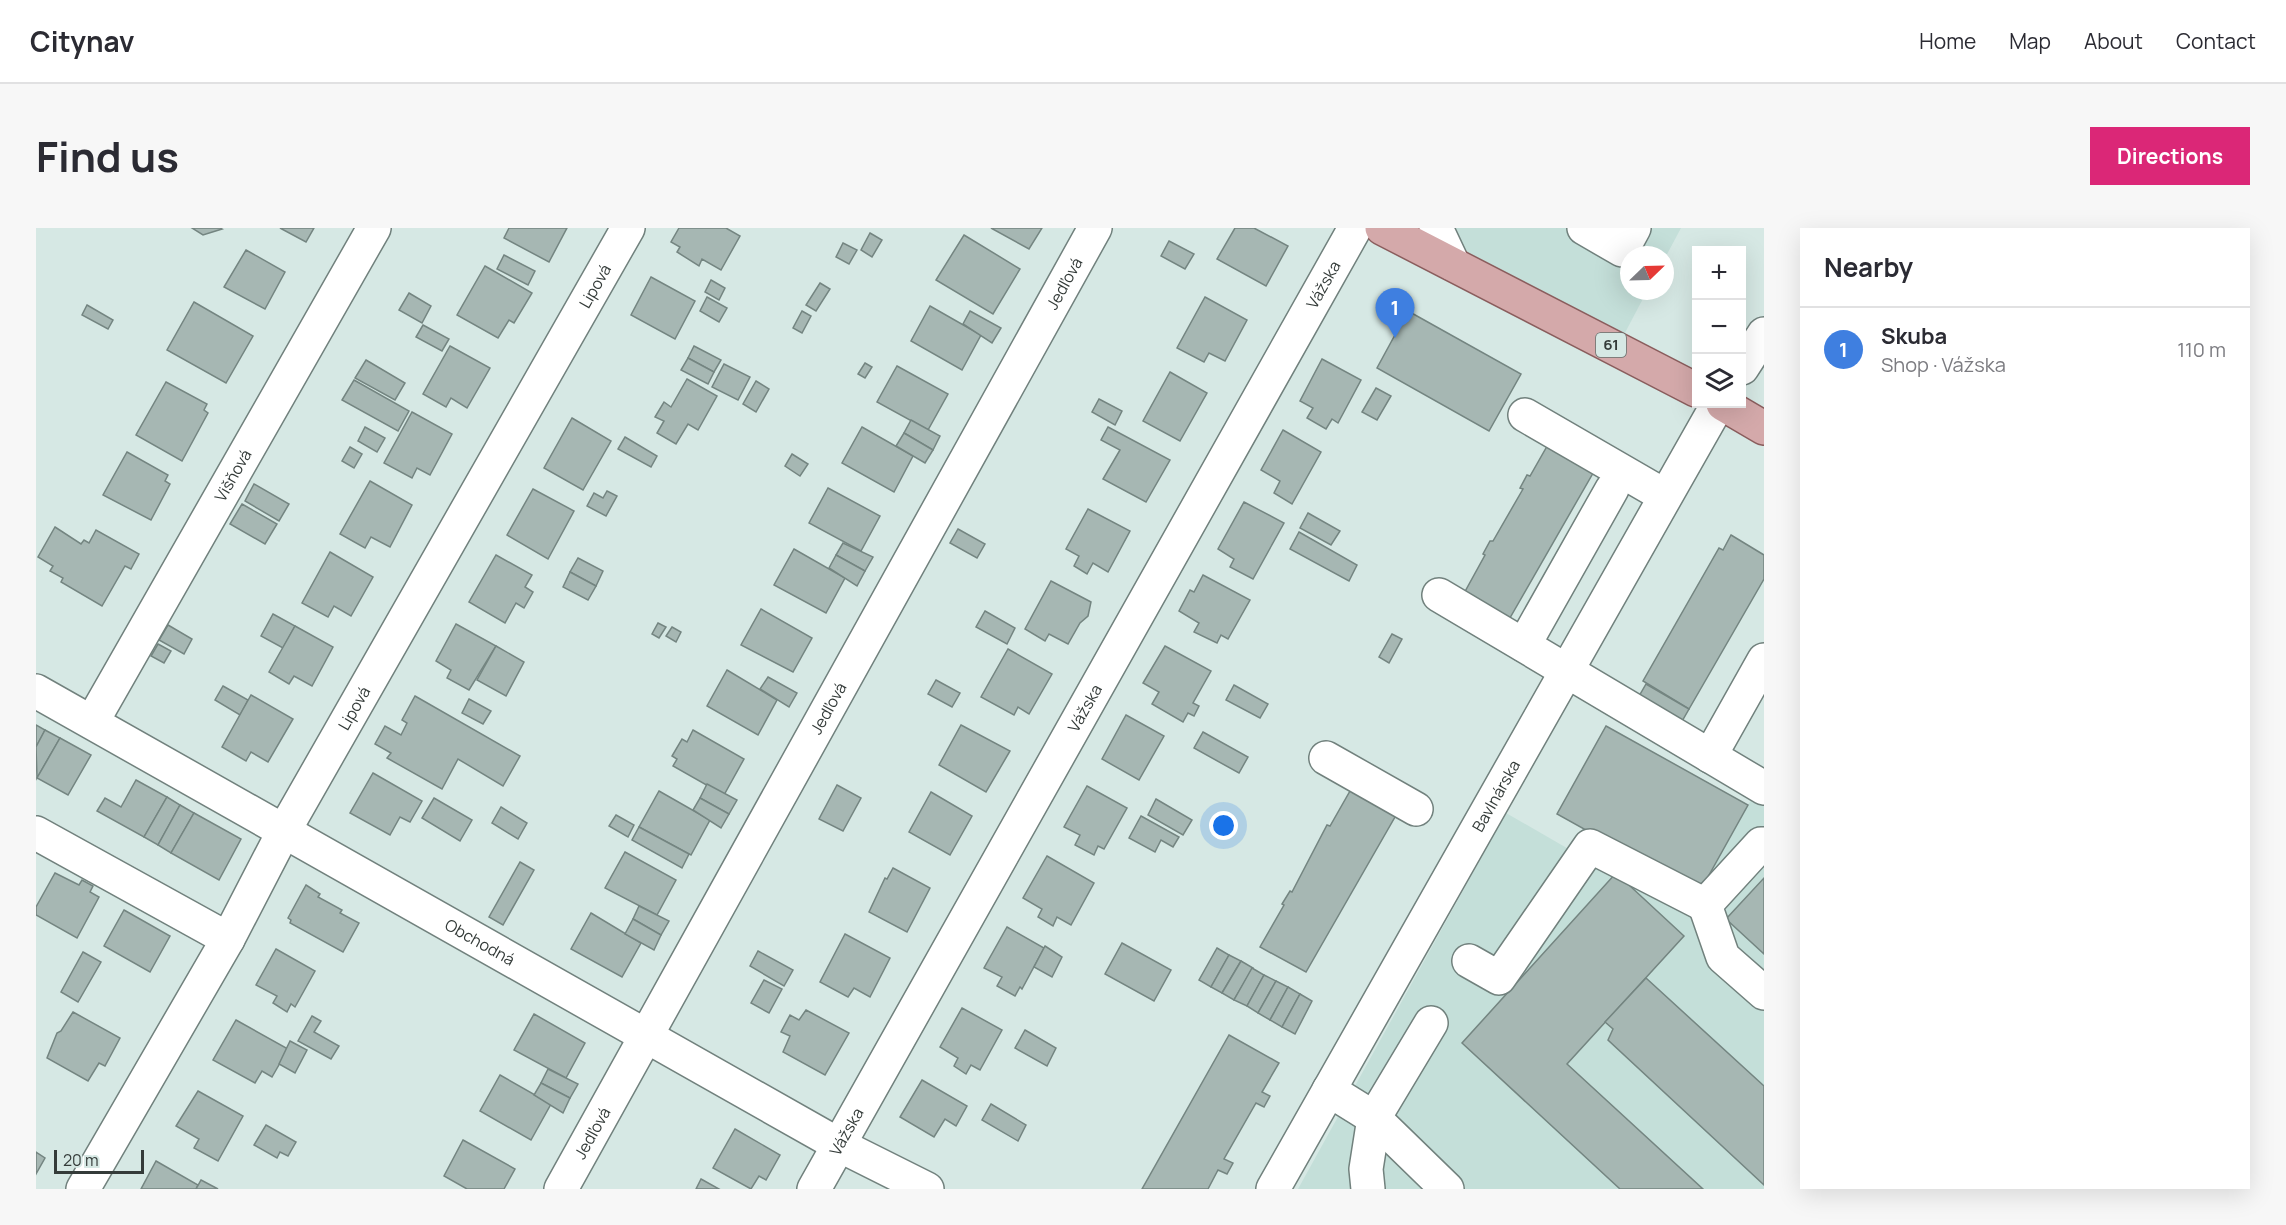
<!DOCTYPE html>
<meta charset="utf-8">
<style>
:root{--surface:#fff;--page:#f7f7f7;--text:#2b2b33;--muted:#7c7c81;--line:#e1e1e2;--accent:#db2777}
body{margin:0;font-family:Manrope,sans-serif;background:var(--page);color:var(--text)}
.controls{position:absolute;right:18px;top:18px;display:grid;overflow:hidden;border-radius:0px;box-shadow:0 6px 24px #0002}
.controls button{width:54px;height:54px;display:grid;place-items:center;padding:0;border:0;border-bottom:2px solid var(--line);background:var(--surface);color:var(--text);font:30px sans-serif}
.compass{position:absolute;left:1584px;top:18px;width:54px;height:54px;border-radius:50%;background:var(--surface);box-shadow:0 6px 24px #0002;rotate:67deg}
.scale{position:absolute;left:18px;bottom:15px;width:90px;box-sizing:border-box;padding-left:6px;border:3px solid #343b39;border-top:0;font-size:16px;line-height:21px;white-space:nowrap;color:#343b39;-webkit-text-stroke:4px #d6e8e4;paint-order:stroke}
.you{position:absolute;left:1188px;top:598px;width:21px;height:21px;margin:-15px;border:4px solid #fff;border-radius:50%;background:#1a73e8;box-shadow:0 0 0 9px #1a73e833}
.badge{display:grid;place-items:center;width:39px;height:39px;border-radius:50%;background:var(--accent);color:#fff;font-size:20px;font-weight:700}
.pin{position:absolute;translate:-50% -50px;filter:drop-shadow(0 2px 3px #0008)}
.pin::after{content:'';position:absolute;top:32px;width:21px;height:18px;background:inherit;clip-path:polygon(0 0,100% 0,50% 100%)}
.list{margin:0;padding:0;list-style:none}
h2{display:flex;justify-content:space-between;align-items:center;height:78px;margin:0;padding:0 24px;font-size:26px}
h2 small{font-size:20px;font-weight:400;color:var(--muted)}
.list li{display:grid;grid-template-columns:39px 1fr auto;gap:18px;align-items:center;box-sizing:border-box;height:84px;padding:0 24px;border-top:2px solid var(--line)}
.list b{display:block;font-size:22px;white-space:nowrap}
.list p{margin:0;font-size:20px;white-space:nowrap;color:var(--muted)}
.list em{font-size:20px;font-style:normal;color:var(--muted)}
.icon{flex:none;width:33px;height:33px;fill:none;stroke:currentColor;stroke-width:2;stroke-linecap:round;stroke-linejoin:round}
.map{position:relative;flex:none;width:1728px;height:961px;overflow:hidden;border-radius:0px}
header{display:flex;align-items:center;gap:36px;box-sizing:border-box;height:84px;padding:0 30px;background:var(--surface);border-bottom:2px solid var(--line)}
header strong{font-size:28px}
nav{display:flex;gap:33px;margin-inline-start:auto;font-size:21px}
.intro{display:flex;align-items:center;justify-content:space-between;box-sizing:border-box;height:144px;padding:0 36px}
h1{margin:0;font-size:42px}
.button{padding:15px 27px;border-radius:0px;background:var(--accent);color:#fff;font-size:21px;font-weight:700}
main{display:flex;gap:36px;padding:0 36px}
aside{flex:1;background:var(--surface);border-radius:0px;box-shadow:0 6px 24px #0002}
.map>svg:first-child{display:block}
.built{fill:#c4dfd9}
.building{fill:#a6b7b3;stroke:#748581;stroke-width:1.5}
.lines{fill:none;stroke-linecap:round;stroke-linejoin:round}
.minor-casing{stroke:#71817d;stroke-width:36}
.major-casing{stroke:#8a5d5d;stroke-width:36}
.minor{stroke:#fff;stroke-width:33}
.major{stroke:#d4a9aa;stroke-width:33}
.labels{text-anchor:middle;stroke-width:6;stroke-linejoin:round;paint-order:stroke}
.shield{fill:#d6e8e4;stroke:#656f6c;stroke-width:1.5}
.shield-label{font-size:15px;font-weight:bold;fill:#343b39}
.street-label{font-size:16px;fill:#343b39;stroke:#d6e8e4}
</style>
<header>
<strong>Citynav</strong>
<nav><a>Home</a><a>Map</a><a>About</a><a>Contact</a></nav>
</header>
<div class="intro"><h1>Find us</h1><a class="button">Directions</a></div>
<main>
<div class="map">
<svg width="1728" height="961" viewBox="0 0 1728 961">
<rect width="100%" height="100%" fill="#d6e8e4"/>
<!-- built -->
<g class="built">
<path d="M1348 0H1645L1629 30V27H1593V63H1611L1581 120Z"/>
<path d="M1720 563 1728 568V961H1262L1470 585 1536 623 1547 600 1663 665Z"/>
</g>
<!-- building -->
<g class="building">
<path d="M156 0H184L186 1 167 7Z"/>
<path d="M244 0H278L270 14Z"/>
<path d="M473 0H531L513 34 468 10Z"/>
<path d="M643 0H690L704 8 685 42 666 31 663 38 641 24 644 19 635 14Z"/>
<path d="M955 0H1006L993 21Z"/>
<path d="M1199 0H1218L1252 18 1230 58 1181 31Z"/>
<path d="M834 5 846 12 836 29 825 22Z"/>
<path d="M928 7 984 41 957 86 900 52Z"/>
<path d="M1133 13 1158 26 1149 41 1125 28Z"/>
<path d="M807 15 821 22 813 36 800 29Z"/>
<path d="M210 22 249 44 229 81 188 59Z"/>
<path d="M468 27 499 43 492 57 461 41Z"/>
<path d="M449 38 496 65 478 95 473 92 462 110 421 87Z"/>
<path d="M615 49 659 73 639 111 595 87Z"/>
<path d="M675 52 689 60 683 72 669 64Z"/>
<path d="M784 55 794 61 780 83 770 77Z"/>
<path d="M373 65 395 78 386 95 363 82Z"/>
<path d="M671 69 691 80 683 94 664 83Z"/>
<path d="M1169 69 1211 92 1189 133 1173 125 1168 134 1141 120Z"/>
<path d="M158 74 217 108 190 155 131 122Z"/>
<path d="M51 77 77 92 72 101 46 87Z"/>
<path d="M894 78 945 107 926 142 875 113Z"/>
<path d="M766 83 775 88 766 105 757 100Z"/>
<path d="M934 83 965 100 956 115 927 96Z"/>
<path d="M1372 83 1485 146 1453 203 1341 140Z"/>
<path d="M387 97 413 111 406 123 380 109Z"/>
<path d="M414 118 454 140 431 180 415 170 410 179 387 166Z"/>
<path d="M658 118 685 132 678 144 652 130Z"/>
<path d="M652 130 678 144 672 156 645 142Z"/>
<path d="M1286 131 1325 152 1302 195 1296 191 1290 201 1271 190 1277 180 1264 173Z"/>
<path d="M330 132 369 155 359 172 319 150Z"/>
<path d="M829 135 836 139 829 150 822 146Z"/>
<path d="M688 136 714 149 702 172 676 159Z"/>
<path d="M861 138 912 166 892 202 841 174Z"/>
<path d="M1134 144 1171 165 1144 213 1107 193Z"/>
<path d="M651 151 681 168 662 202 652 196 640 216 621 205 628 193 619 189 628 174 635 179Z"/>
<path d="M318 152 373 183 362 203 306 172Z"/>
<path d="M720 153 733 161 720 184 707 176Z"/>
<path d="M130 154 171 176 168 182 172 185 146 233 100 207Z"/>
<path d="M1340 160 1355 168 1341 192 1326 184Z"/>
<path d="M1063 171 1086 183 1079 197 1056 184Z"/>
<path d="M376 184 416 206 394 247 381 240 376 250 348 235Z"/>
<path d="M536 190 575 213 547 262 508 240Z"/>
<path d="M875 192 904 208 897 222 868 205Z"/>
<path d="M329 199 349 210 341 224 322 213Z"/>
<path d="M826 199 877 228 858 264 806 235Z"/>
<path d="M1072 199 1134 232 1110 274 1067 251 1084 222 1065 212Z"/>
<path d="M1247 202 1285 224 1256 276 1238 265 1244 253 1225 242Z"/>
<path d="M868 205 897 222 889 235 860 218Z"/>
<path d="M1518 206 1564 233 1471 395 1426 369 1449 327 1447 326 1454 313H1457L1487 261 1484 260 1491 247 1494 248Z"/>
<path d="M589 209 621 228 615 239 582 221Z"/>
<path d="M314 219 326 226 318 240 306 233Z"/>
<path d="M91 224 132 247 129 253 134 256 115 292 67 267Z"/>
<path d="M756 226 772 236 764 248 749 238Z"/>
<path d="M334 253 376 277 354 319 335 309 329 320 304 306Z"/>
<path d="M218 256 253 276 243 293 209 273Z"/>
<path d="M792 260 844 288 825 323 773 295Z"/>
<path d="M497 261 538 283 512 331 471 307Z"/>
<path d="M571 263 581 268 570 288 551 278 558 265 567 270Z"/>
<path d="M1208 274 1248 295 1217 351 1194 339 1198 331 1182 321Z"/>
<path d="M206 276 241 296 229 316 194 296Z"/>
<path d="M1052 281 1094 303 1072 344 1057 335 1051 346 1038 338 1043 328 1030 321Z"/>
<path d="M1272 285 1304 303 1295 317 1264 300Z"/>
<path d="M19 299 45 316 48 312 53 315 60 302 103 326 95 341 89 338 66 378 25 354 27 350 14 343 17 338 2 329Z"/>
<path d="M922 301 949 316 941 330 914 315Z"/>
<path d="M1263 304 1321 337 1313 353 1254 321Z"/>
<path d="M1695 307 1728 327V351L1653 481 1607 453 1683 320 1687 322Z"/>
<path d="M807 315 837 329 829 343 800 327Z"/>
<path d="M758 321 809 350 790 385 738 357Z"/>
<path d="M294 324 337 349 315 388 298 378 292 389 266 375Z"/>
<path d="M460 327 496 347 489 359 497 364 488 380 480 375 469 395 433 374Z"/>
<path d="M800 327 829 343 821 358 793 340Z"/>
<path d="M542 330 567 343 560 358 534 344Z"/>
<path d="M534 344 560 358 552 372 527 359Z"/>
<path d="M1167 347 1214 372 1192 411 1185 407 1181 415 1158 404 1163 395 1143 383 1154 362 1158 364Z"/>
<path d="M1015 353 1055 374 1052 388 1044 395 1032 416 1013 406 1009 413 989 401Z"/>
<path d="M725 381 776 410 757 444 705 417Z"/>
<path d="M949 383 979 400 971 416 940 399Z"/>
<path d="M237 386 259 398 247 420 225 408Z"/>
<path d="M622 395 630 399 623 410 616 406Z"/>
<path d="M420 396 460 418 433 462 411 450 415 442 400 433Z"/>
<path d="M132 397 156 411 148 426 123 412Z"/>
<path d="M259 398 297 419 276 458 258 448 253 456 233 444Z"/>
<path d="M636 399 645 404 640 414 630 408Z"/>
<path d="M1356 406 1366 411 1353 435 1343 429Z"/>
<path d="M122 416 135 423 128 435 115 428Z"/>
<path d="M460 418 488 434 470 468 441 452Z"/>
<path d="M1129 418 1175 443 1157 475 1163 478 1158 488 1152 485 1147 494 1116 476 1123 464 1107 455Z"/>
<path d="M972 421 1016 446 993 486 982 479 978 487 945 469Z"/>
<path d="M691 442 741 472 722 507 671 478Z"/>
<path d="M732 449 761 465 753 479 724 461Z"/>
<path d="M900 452 924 465 916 479 892 466Z"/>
<path d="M1610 456 1653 481 1645 495 1602 470Z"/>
<path d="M1198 457 1232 476 1224 490 1190 472Z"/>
<path d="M187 458 212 472 204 487 179 472Z"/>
<path d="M215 467 257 491 232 534 215 524 210 533 186 519Z"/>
<path d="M379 468 484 528 467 558 422 531 406 561 351 530 355 525 339 516 349 498 365 507 371 495 366 492Z"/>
<path d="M433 471 455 483 447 496 426 485Z"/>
<path d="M1090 487 1128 508 1103 552 1066 531Z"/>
<path d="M0 497 9 502 0 519Z"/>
<path d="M925 497 974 523 950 564 903 537Z"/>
<path d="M1570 498 1712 577 1663 665 1521 586Z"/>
<path d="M9 502 24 510 1 550 0 519Z"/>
<path d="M657 502 708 531 688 567 637 538 641 531 636 528 646 511 651 514Z"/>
<path d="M1167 504 1212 529 1203 545 1158 520Z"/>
<path d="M24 510 55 527 32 567 1 550Z"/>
<path d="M337 545 386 573 374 594 364 589 354 607 314 585Z"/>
<path d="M100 552 131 569 108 609 61 583 69 570 85 579Z"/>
<path d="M671 556 701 572 693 586 664 570Z"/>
<path d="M1318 556 1363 582 1270 744 1224 719 1248 677 1246 676 1254 663 1256 664 1291 597 1294 598Z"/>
<path d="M801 557 825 570 807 603 783 591Z"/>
<path d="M1051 558 1091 580 1068 621 1062 618 1058 627 1039 617 1044 607 1028 599Z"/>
<path d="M623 563 674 592 655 627 603 599Z"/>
<path d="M895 564 936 588 914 627 873 604Z"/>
<path d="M131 569 144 577 122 617 108 609Z"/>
<path d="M398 570 436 592 424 613 386 590Z"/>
<path d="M664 570 693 586 685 600 657 582Z"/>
<path d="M1120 571 1156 592 1147 607 1112 587Z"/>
<path d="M144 577 158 585 135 625 122 617Z"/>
<path d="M465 579 491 595 482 611 456 595Z"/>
<path d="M158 585 205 611 183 652 135 625Z"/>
<path d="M580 587 598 597 592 609 573 598Z"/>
<path d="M1105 588 1143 609 1137 619 1125 612 1119 624 1093 610Z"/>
<path d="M603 599 653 626 646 640 596 612Z"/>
<path d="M589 624 640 652 621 687 569 660Z"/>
<path d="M1011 628 1058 655 1035 697 1021 689 1017 698 1002 689 1006 681 987 670Z"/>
<path d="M484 634 498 642 467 697 453 689Z"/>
<path d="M857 640 894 660 871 704 833 684 849 650 851 651Z"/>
<path d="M19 645 43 657 46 652 57 658 54 664 63 669 41 710 0 687V679Z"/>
<path d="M1580 645 1648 708 1531 836 1667 961H1584L1426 815Z"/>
<path d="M1728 650V726L1690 691Z"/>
<path d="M270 657 284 666 282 669 306 682 304 685 323 695 307 724 254 695 255 692 252 690Z"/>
<path d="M603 678 633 693 625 707 597 691Z"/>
<path d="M88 682 134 708 114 744 68 718Z"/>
<path d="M555 685 605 715 586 749 535 721Z"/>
<path d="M597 691 625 707 618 722 589 706Z"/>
<path d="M971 699 1008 720 986 761 984 759 979 768 961 758 966 749 948 740Z"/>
<path d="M809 706 854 730 834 769 818 760 812 769 784 754Z"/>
<path d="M1086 715 1135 742 1118 773 1069 746Z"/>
<path d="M1009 718 1026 729 1016 749 998 739Z"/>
<path d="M1181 720 1193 727 1175 759 1163 752Z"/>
<path d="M240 721 279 743 259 779 255 776 251 784 237 775 241 768 220 757Z"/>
<path d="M722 723 757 742 748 758 714 738Z"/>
<path d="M47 724 65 734 42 774 25 764Z"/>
<path d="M1193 727 1205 733 1186 765 1175 759Z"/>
<path d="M1205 733 1217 740 1198 772 1186 765Z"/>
<path d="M1216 740 1228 747 1211 778 1198 772Z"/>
<path d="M1228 747 1240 753 1222 785 1211 778Z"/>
<path d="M1610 750 1728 858V957L1572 812 1577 801 1569 794Z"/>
<path d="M728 752 746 761 733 785 715 775Z"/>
<path d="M1240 753 1252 759 1234 792 1222 785Z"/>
<path d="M1252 759 1264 766 1246 799 1234 792Z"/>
<path d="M1264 766 1276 773 1259 806 1246 799Z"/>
<path d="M926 780 966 802 944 842 935 837 930 846 918 838 922 830 904 819Z"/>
<path d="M770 782 813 805 789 847 747 824 754 808 745 804 754 787 763 792Z"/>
<path d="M37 784 84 810 69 838 63 835 52 853 11 830 21 805 25 803Z"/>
<path d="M498 786 549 815 530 850 478 822Z"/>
<path d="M276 788 285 793 278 804 303 818 295 831 262 813Z"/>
<path d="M200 792 252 821 236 849 226 843 219 855 177 832Z"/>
<path d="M989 802 1020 820 1011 838 979 820Z"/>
<path d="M1193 807 1243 835 1226 864 1234 868 1228 879 1220 875 1188 931 1197 935 1191 946 1182 942 1172 961H1106Z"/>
<path d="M254 813 271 822 259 845 243 836Z"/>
<path d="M512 841 542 856 534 870 505 855Z"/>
<path d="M464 847 515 876 495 912 444 883Z"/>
<path d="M886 852 931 878 920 898 909 891 898 909 864 889Z"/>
<path d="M505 855 534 870 527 885 498 867Z"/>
<path d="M162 863 207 888 182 933 158 920 163 911 140 898Z"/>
<path d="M955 876 990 897 982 913 946 892Z"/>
<path d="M230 897 260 914 252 928 244 924 241 930 218 917Z"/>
<path d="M699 901 744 927 730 952 723 948 715 961 677 940Z"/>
<path d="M427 912 479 941 468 961H431L408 948Z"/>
<path d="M0 924 9 930 0 946Z"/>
<path d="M120 933 162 957 160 961H105Z"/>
<path d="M665 951 683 961H660Z"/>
<path d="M165 952 182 961H160Z"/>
</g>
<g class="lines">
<!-- minor casing -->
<g class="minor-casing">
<g id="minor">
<path d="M1400 0 1417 36"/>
<path d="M1548 0 1586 22 1598 0"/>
<path d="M1706 140 1728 106"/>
<path d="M1489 187 1629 268"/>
<path d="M1403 367 1728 560"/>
<path d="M1488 417 1576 261"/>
<path id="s1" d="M0 463 803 917 891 961"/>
<path id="s2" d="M56 494 338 0"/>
<path d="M1674 528 1728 432"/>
<path d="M1290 530 1380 581"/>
<path d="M0 605 192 711"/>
<path d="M1728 616H1725L1669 677 1687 729 1728 765"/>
<path d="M1433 733 1463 750 1554 618 1669 677"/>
<path d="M1293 862 1338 890 1411 961"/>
<path id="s3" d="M47 961 192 711 249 601 592 0"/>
<path id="s4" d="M525 961 1059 0"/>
<path id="s5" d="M778 961 1319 0"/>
<path id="s6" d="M1237 961 1682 176"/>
<path d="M1332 961 1330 941 1338 890 1395 795"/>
</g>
</g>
<!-- major casing -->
<g class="major-casing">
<g id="major">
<path d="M1346 0 1660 162"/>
<path d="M1687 176 1728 200"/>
</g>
</g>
<!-- minor -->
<use href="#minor" class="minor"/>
<!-- major -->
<use href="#major" class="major"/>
</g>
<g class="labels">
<!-- shield labels -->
<rect class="shield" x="1560" y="105" width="30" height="24" rx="4.5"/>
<g class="shield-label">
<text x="1575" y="122">61</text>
</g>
<!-- street labels -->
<g class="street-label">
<text dy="6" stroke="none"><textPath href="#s4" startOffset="1036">Jedľová</textPath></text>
<text dy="6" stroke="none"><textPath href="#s5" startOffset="1038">Vážska</textPath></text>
<text dy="6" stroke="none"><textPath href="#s3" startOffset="1038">Lipová</textPath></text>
<text dy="6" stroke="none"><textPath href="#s2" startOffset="284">Višňová</textPath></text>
<text dy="6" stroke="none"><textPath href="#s3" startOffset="552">Lipová</textPath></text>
<text dy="6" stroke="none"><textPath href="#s5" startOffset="552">Vážska</textPath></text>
<text dy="6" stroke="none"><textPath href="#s4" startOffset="550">Jedľová</textPath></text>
<text dy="6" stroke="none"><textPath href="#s6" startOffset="452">Bavlnárska</textPath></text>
<text dy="6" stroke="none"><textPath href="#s1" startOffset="510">Obchodná</textPath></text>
<text dy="6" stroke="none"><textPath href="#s5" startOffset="66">Vážska</textPath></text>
<text dy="6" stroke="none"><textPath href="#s4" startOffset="64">Jedľová</textPath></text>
</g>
</g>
</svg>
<div class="controls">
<button>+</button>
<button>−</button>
<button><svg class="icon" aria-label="layers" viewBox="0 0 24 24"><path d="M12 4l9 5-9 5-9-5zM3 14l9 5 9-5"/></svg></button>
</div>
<svg class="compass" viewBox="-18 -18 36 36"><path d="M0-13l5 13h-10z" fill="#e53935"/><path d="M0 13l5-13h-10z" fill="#7c7c81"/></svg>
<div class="scale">20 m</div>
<div class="you"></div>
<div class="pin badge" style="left:1359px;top:110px;background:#3f7fe0">1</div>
</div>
<aside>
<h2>Nearby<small></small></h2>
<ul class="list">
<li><span class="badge" style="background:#3f7fe0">1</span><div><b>Skuba</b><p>Shop · Vážska</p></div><em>110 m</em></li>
</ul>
</aside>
</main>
